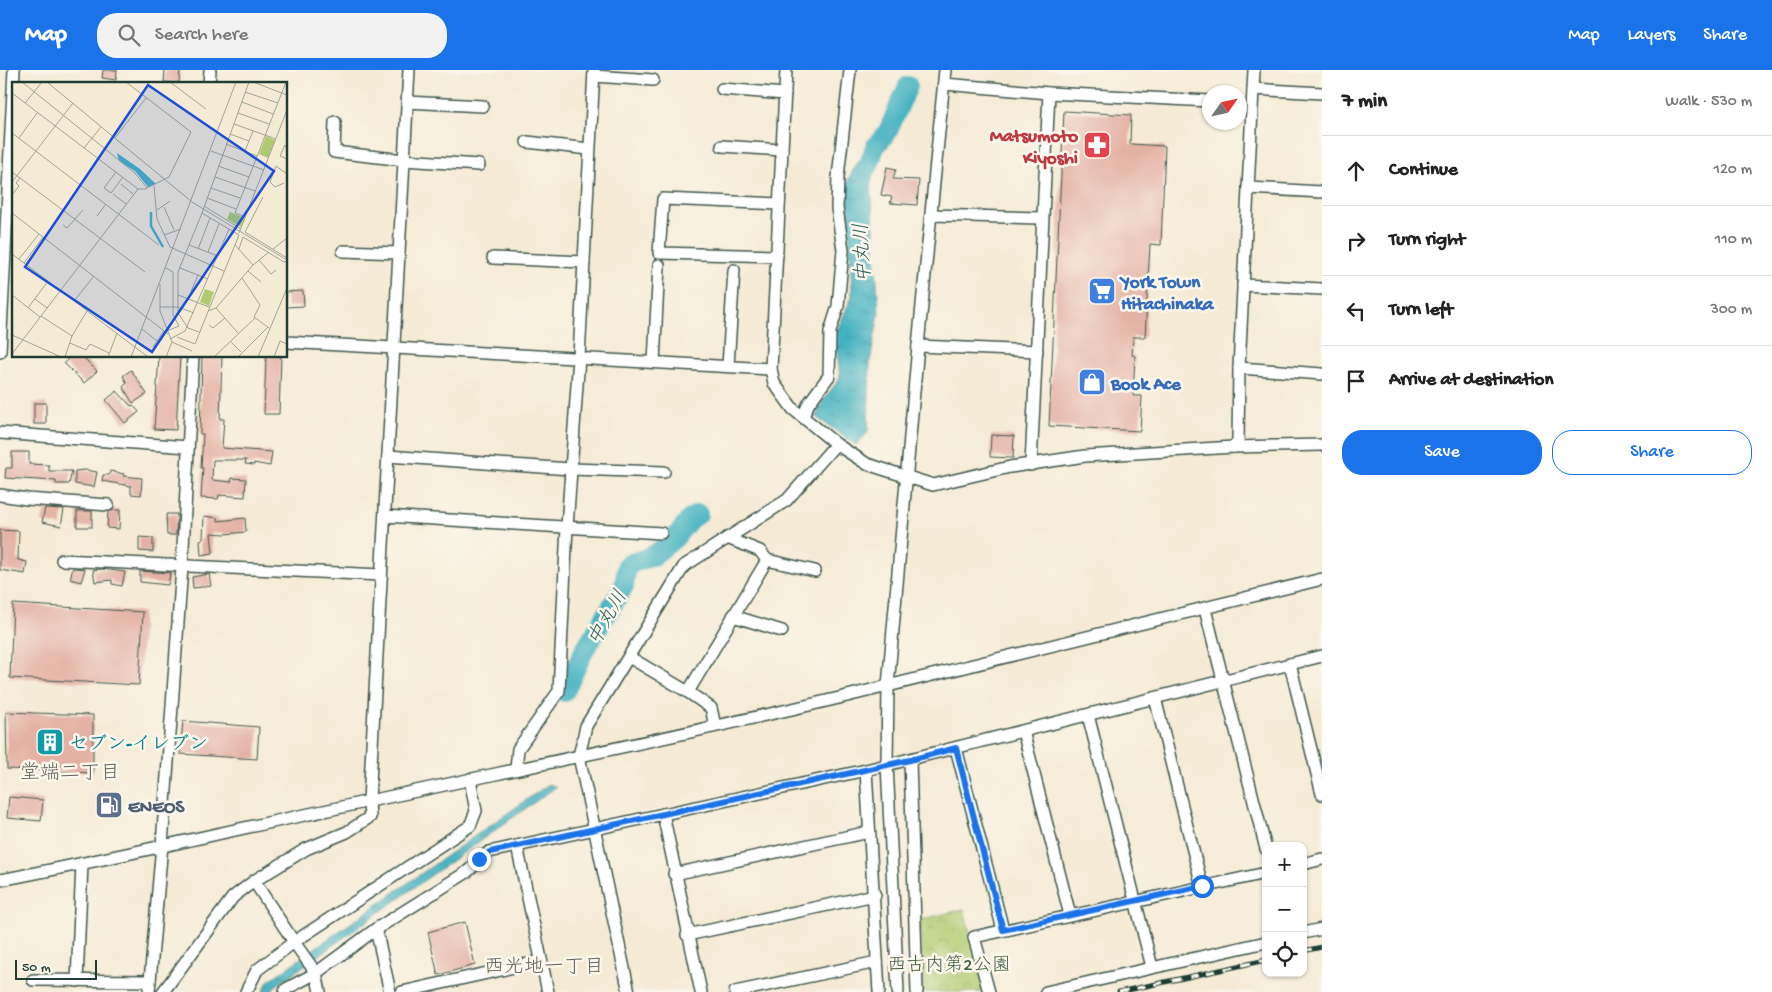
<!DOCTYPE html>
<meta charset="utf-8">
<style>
:root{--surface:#fff;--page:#f2f2f2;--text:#222;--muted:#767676;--line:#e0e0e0;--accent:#1a73e8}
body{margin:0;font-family:"Gochi Hand","Klee One",sans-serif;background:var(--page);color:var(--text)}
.controls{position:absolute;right:15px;bottom:15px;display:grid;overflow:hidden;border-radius:10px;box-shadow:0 1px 4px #0004}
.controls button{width:45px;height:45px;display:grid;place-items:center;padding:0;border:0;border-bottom:1px solid var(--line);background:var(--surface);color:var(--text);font:25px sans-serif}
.compass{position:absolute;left:1202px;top:15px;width:45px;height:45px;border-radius:50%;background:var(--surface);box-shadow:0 1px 4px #0004;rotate:56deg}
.scale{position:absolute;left:15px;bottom:12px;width:82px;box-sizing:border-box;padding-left:5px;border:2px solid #1f3d34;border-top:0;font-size:14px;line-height:18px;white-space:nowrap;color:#1f3d34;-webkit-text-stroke:4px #fbf7ec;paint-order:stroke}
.stop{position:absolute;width:15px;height:15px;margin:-11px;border:4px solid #1a73e8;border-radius:50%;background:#fff}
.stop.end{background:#1a73e8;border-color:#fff;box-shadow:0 1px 5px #0008}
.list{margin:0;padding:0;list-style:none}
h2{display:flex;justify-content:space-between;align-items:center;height:65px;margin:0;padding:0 20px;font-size:21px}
h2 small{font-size:16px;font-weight:400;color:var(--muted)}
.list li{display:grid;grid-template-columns:32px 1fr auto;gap:15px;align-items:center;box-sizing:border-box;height:70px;padding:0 20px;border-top:1px solid var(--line)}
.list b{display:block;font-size:19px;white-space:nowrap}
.list em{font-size:16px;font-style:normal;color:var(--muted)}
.actions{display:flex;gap:10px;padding:15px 20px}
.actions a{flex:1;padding:11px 0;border:1px solid var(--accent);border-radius:20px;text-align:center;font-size:18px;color:var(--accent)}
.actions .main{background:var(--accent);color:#fff}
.icon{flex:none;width:28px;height:28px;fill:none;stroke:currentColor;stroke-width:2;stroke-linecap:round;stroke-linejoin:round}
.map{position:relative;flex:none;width:1322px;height:922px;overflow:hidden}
header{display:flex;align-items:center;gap:30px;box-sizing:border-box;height:70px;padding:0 25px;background:var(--accent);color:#fff}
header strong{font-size:24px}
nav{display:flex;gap:28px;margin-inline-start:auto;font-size:18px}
.search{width:350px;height:45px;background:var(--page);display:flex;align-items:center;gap:12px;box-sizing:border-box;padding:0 18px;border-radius:20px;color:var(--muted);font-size:19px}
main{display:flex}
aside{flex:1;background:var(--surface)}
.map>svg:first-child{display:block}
.park{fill:url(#park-crowns);stroke:#688452}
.water{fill:url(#water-ripples);stroke:#32787a}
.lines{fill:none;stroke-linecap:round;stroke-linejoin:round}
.river{stroke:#45b2c1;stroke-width:20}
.building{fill:#e4b2a5}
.minor-casing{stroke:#3f574c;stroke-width:14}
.minor{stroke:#fff;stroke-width:11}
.rail-casing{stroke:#1f3d34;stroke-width:5}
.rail{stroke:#fbf7ec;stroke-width:3;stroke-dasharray:9;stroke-linecap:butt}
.route{stroke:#1a73e8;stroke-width:6}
.labels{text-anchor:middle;stroke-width:5;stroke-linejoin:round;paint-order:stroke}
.health-label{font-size:19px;font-weight:bold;fill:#be3a42;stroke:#fbf7ec;text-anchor:end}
.shop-label{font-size:19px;font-weight:bold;fill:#366cbe;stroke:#fbf7ec;text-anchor:start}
.culture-label{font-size:19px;font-weight:bold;fill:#0d838f;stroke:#fbf7ec;text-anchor:start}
.service-label{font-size:19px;font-weight:bold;fill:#4e5e75;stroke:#fbf7ec;text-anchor:start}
.park-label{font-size:19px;fill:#436043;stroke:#fbf7ec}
.water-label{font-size:20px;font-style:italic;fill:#2a605e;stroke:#fbf7ec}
.neighbourhood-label{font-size:20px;fill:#64665c;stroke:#fbf7ec}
.inset-river{fill:none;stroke:#45b2c1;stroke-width:2.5}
.inset-road{fill:none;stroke:#9fa595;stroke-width:1}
.view{fill:#1d4ed8;fill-opacity:0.15;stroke:#1d4ed8;stroke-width:2.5}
.inset-edge{fill:none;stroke:#1f3d34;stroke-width:2.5}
</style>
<header>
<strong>Map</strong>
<div class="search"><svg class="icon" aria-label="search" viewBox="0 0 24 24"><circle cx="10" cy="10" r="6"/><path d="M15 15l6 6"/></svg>Search here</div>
<nav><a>Map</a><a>Layers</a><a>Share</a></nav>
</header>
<main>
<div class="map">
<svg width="1322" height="922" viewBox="0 0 1322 922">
<defs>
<pattern id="park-crowns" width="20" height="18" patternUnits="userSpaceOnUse" patternTransform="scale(1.25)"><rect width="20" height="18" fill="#b0ca70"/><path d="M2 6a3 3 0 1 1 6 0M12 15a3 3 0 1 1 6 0" fill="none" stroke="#8fa55d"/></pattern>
<pattern id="water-ripples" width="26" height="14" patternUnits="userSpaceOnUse" patternTransform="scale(1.25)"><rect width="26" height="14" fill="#45b2c1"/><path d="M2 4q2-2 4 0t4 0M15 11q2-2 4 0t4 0" fill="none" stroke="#39929e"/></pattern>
</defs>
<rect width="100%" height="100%" fill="#fbf7ec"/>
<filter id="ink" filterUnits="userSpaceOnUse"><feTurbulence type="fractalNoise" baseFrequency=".02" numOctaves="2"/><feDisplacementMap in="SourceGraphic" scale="10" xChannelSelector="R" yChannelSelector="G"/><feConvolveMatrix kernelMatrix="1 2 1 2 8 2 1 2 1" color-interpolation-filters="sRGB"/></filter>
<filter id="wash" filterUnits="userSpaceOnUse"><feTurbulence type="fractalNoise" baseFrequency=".0096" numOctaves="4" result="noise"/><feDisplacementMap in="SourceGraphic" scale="20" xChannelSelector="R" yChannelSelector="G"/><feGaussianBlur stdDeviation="1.12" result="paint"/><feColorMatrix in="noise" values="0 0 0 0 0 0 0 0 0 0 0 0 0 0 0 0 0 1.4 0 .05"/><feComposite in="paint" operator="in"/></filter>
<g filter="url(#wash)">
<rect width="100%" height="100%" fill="#f5ebd5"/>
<!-- park -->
<path class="park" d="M964 839 985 922H923L920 850Z"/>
<!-- water -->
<g class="water">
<path d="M878 73 871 113 879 244 870 292 868 362 856 375 816 347 822 332 840 308 835 265 852 226 847 114C854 95 862 85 878 73Z"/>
<path d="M549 714 556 717 274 917 272 922H263L268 911Z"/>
</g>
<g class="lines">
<!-- river -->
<g class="river">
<path d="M868 97 875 77 888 61 908 16"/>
<path d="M564 622 567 617 583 583 624 516 627 495 654 485 675 468 690 449 698 444"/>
</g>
</g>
<g id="blocks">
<!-- building -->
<g class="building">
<path d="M103 0H117L116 10 102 8Z"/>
<path d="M165 0H180L179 13 164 12Z"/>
<path d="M1064 41 1131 45 1130 74 1165 76 1161 175 1150 174 1145 267H1133L1132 285 1135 286 1133 326H1142L1140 361 1049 356Z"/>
<path d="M887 97 896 99 893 109 919 110 917 135 890 133 892 127 881 125Z"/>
<path d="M303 221 304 236 286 237V222Z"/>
<path d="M71 286H82L97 301 84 313 64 293Z"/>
<path d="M159 286H180L176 360 154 359Z"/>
<path d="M202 286H222L220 349H224L222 378 272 382 270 396 254 393V395L245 394 246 390H213L212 410 231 412 232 408 246 409 245 427 219 425 218 429 201 428 203 398H201L203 364H200Z"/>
<path d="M266 286H281L279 344H264Z"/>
<path d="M131 300 147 324 133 333 123 317 127 313 123 306Z"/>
<path d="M117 321 131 336 133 335 139 342 125 353 106 330Z"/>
<rect x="34" y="333" width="12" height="21"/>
<path d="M991 365 1014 366 1013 388 990 387Z"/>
<path d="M12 382H29V394L49 395V401H72L69 414H56V411L5 408 6 398H12Z"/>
<path d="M85 400 97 402 94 417 75 414V401Z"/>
<path d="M110 401 124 404 123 406 142 408 141 425 131 424V416L102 411 103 405H109Z"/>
<path d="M45 438 64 439 61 456 42 452Z"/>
<path d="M114 440H120L119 459 107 458 108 442Z"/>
<rect x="77" y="441" width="15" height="16"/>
<path d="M166 444H177L176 465H167Z"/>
<path d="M204 446 218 448V451L245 448 246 462 225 464 211 463 213 483 201 485 200 470 203 469Z"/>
<path d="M0 460 19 461 18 490 27 492 25 504 0 500Z"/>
<path d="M139 467 153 468V482L139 481Z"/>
<path d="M73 498 85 499 81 512 70 509Z"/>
<path d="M102 499 125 502 122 516 112 514V510L95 512 93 500Z"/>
<path d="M140 501 170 503 168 515 140 512Z"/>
<path d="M209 504 211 516 193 518 192 507Z"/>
<path d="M13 534 143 542 139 615 10 608Z"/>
<path d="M6 642 93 645V703L7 699Z"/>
<path d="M183 651 259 657 257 689 180 684Z"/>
<path d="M9 727 43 730 41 751 7 748Z"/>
<path d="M465 852 475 895 438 905 428 862Z"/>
</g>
</g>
</g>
<g filter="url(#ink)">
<use href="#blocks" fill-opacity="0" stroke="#3f574c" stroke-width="1"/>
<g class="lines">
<!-- minor casing -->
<g class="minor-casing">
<g id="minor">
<path d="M786 0 771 299 774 313 793 339 836 374 867 394 933 415 1010 397 1085 386 1234 377 1322 375"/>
<path d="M594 6 653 10"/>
<path d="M209 14 210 0"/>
<path d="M944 14 1049 23 1210 31"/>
<path d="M722 19 785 24"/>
<path d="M1253 19 1322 23"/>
<path d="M407 32 483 36"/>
<path d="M335 52 334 82 404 90 479 95"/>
<path d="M527 72 589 79"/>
<path d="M722 76 782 80"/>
<path d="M1248 118 1322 122"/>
<path d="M931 145 1042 148"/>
<path d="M343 181 399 183"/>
<path d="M777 186 659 183 663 129 779 134"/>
<path d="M493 188 584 192"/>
<path d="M1243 215 1322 219"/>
<path d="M286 272 771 299"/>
<path d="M918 276 1037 281"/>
<path d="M0 282 14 0"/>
<path d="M654 292 659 195"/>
<path d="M728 296 734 200"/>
<path d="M1239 298 1322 304"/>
<path d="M803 346 809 333 829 306 830 262 838 236 843 180 837 138 838 107 850 0"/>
<path d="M0 363 188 377"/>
<path d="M1234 377 1238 371 1239 298 1254 0"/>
<path d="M388 386 570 399 664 402"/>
<path d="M1031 395 1049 23"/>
<path d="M0 425 27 429 108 435"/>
<path d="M385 446 661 463"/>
<path d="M727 468 760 481 767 490 815 501"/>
<path d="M62 490 381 505"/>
<path d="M1205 539 1266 779"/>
<path d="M733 546 782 561"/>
<path d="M629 587 688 622 711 638 715 656"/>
<path d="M1290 594 1322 724"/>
<path d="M688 622 767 490"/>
<path d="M1155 628 1202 816"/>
<path d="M1088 645 1152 897"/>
<path d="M1023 661 1070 845"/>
<path d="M956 678 1003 860"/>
<path d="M910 690 917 922"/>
<path d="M516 699 518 679 559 621 567 457 579 287 594 0"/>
<path d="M663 744 701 922"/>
<path d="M517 776 548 922"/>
<path d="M1303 794 1322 789"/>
<path d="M674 804 869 762"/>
<path d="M0 810C111 789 222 762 333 739 502 702 671 668 839 628 1000 589 1161 549 1322 509"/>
<path d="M254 811 294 872 316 903 320 922"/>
<path d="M376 859 390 922"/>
<path d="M1303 863 1322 859"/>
<path d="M687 865 875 825"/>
<path d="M33 910 150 911"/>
<path d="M77 911 82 794"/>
<path d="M149 922 162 775 182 497 193 286"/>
<path d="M163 922 233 827 254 811 306 779 347 762 370 747 369 731 409 0"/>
<path d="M246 922 257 900 294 872 470 756 476 741 470 709"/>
<path d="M285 922 286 919 316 903 376 859 467 802 489 782 866 700"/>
<path d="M402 922 541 891"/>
<path d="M629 922 579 686 586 656 684 496 787 430 836 374"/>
<path d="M735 922 877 892"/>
<path d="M879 922 866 700 1322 586"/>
<path d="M898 922 887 694 888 616 918 276 945 0"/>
<path d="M989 922 974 867 1266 803"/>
<path d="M1046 922 1266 872"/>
</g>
</g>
<!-- minor -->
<use href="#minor" class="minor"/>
<!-- rail casing -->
<g class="rail-casing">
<g id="rail">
<path d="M1303 881 1322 877"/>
<path d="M1119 922 1266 890"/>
</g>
</g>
<!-- rail -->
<use href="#rail" class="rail"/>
</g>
</g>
<g class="lines" filter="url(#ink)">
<!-- route -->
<path class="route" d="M479 789 490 782 910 690 956 678 1003 860 1202 816"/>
</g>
<!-- icons -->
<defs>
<g id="pharmacy-square" transform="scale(1.4375)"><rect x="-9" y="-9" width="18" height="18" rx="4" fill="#e0444e" stroke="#fbf7ec"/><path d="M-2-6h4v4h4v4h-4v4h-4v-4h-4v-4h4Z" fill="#fff"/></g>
<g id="supermarket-square" transform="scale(1.4375)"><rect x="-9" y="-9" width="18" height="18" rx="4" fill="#3f7fe0" stroke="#fbf7ec"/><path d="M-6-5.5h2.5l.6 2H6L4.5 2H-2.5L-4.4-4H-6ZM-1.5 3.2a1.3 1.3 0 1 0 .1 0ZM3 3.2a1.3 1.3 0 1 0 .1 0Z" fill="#fff"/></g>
<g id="shop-square" transform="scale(1.4375)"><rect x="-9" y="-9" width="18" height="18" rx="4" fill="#3f7fe0" stroke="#fbf7ec"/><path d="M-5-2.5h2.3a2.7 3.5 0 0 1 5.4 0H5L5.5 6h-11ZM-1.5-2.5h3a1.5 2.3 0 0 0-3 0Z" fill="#fff"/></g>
<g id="building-square" transform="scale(1.4375)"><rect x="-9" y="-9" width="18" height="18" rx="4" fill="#0f9aa8" stroke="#fbf7ec"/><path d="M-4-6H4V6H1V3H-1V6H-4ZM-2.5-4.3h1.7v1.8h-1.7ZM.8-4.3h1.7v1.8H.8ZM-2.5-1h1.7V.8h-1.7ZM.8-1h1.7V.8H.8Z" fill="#fff"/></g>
<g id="fuel-square" transform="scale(1.4375)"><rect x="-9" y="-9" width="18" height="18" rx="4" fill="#5c6f8a" stroke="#fbf7ec"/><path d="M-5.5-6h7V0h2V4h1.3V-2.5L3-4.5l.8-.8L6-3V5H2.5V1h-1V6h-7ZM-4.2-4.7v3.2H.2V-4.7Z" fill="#fff"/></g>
</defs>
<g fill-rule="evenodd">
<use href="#pharmacy-square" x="1097" y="75"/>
<use href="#supermarket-square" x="1102" y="221"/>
<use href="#shop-square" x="1092" y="312"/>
<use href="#building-square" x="50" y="672"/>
<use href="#fuel-square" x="109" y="735"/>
</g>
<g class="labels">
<!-- health labels -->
<g class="health-label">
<text x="1078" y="71">Matsumoto<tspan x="1078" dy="22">Kiyoshi</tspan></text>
</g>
<!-- shop labels -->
<g class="shop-label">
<text x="1121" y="217">York Town<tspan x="1121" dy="22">Hitachinaka</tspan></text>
<text x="1111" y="319">Book Ace</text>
</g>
<!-- culture labels -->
<g class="culture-label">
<text x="69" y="679">セブン-イレブン</text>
</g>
<!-- service labels -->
<g class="service-label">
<text x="128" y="742">ENEOS</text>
</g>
<!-- park labels -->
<g class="park-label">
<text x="949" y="900">西古内第2公園</text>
</g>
<!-- water labels -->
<g class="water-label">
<text transform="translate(861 183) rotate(-93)" y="7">中丸川</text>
<text transform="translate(606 547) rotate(-61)" y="7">中丸川</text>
</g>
<!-- neighbourhood labels -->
<g class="neighbourhood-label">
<text x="70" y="708">堂端二丁目</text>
<text x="544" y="902">西光地一丁目</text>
</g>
</g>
<!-- overview -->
<g transform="translate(12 12)">
<rect width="275" height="275" fill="#f5ebd5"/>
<path d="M254 54 263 58 256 76 247 72ZM218 130 233 136 229 145 215 137ZM193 207 202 210 197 224 188 220Z" fill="#b0ca70"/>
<path d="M105 71 128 87 144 102 136 105 123 89 107 79Z" fill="#45b2c1"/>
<path class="inset-river" d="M139 130V144L151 165"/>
<path class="inset-road" d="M10 0 123 91 135 106M35 0 180 120 275 178M158 0 194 27M241 0 275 13M233 10 266 21M0 11 126 107H133L157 95 179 50 114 0M230 20 261 32M13 21 30 0M226 31 257 42M222 42 264 57M0 51 147 163M218 52 237 59M7 56 25 31M103 56 134 16M214 62 245 74M72 66 89 45M275 66 273 63 268 74 275 77M199 69 252 88M233 69 241 49M206 84 237 95M0 90 133 190M104 90 92 106 99 111 111 95M203 95 243 109M0 100 61 21M272 101 263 105 258 100 264 84 275 92M109 102 121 112M142 104 145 137 158 165 212 189M199 106 228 116M101 112 114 122M0 113 7 104 4 101 8 96M251 115 233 150 275 176M195 116 224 127M192 124 229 147M152 125 162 148M145 128 158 119M0 131 156 252M85 134 94 122M234 135 223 131 274 0M51 143 55 146 71 128M227 151 275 28M152 153 169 147M177 163 206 174M223 163 241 183M186 167 198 136M227 167 231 155 272 180 275 179M261 167 275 156M196 170 207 142M0 172 136 275M7 177 27 152M247 178 259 192 264 188M12 181 31 155M154 186 161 190V233L167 244 155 249M168 186 196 197M236 189 249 200M230 196 248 223 242 235 257 246M148 202V229L160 260 154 275M0 213 28 235M166 213 197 225M23 217 35 226M176 217 186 193M62 219 82 194M148 225H166L182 231M16 226 36 199M204 226 226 251M196 229 204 226 241 183 257 170M29 234 60 254M197 243 201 246 213 236M130 247 145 259M187 250 176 246 166 231V190L190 131M0 253 49 275M165 255 183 262 227 153 190 131 237 0M158 257 173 249 217 147M218 259 229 270M160 260 180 269M58 261 74 268 78 262 97 271M141 265 152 249M0 272 126 107M53 275 60 254 75 229M96 275 105 251M119 275 224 0M202 275 243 236M226 275 256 245M246 275 275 206M262 275 268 259 275 262"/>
<path class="view" d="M136 3 262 89 140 270 13 185Z"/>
<rect width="275" height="275" class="inset-edge"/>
</g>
</svg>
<div class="controls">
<button>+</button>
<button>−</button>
<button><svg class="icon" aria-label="locate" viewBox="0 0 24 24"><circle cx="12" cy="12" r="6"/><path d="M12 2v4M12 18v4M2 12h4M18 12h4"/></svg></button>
</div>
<svg class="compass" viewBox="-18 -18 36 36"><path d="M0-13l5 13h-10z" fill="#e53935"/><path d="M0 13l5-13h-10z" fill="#767676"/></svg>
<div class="scale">50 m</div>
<div class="stop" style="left:1202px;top:816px"></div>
<div class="stop end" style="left:479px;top:789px"></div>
</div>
<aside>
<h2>7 min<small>Walk · 530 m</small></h2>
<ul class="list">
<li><svg class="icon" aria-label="ahead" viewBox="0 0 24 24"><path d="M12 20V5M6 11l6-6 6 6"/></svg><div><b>Continue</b></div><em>120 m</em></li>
<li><svg class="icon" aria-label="right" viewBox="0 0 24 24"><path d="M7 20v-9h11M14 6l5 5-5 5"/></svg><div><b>Turn right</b></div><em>110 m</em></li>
<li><svg class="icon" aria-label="left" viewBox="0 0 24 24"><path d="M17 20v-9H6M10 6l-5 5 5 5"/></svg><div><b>Turn left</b></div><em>300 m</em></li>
<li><svg class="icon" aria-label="arrive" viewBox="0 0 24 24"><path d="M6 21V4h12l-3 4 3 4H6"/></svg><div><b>Arrive at destination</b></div></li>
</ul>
<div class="actions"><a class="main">Save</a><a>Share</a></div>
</aside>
</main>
